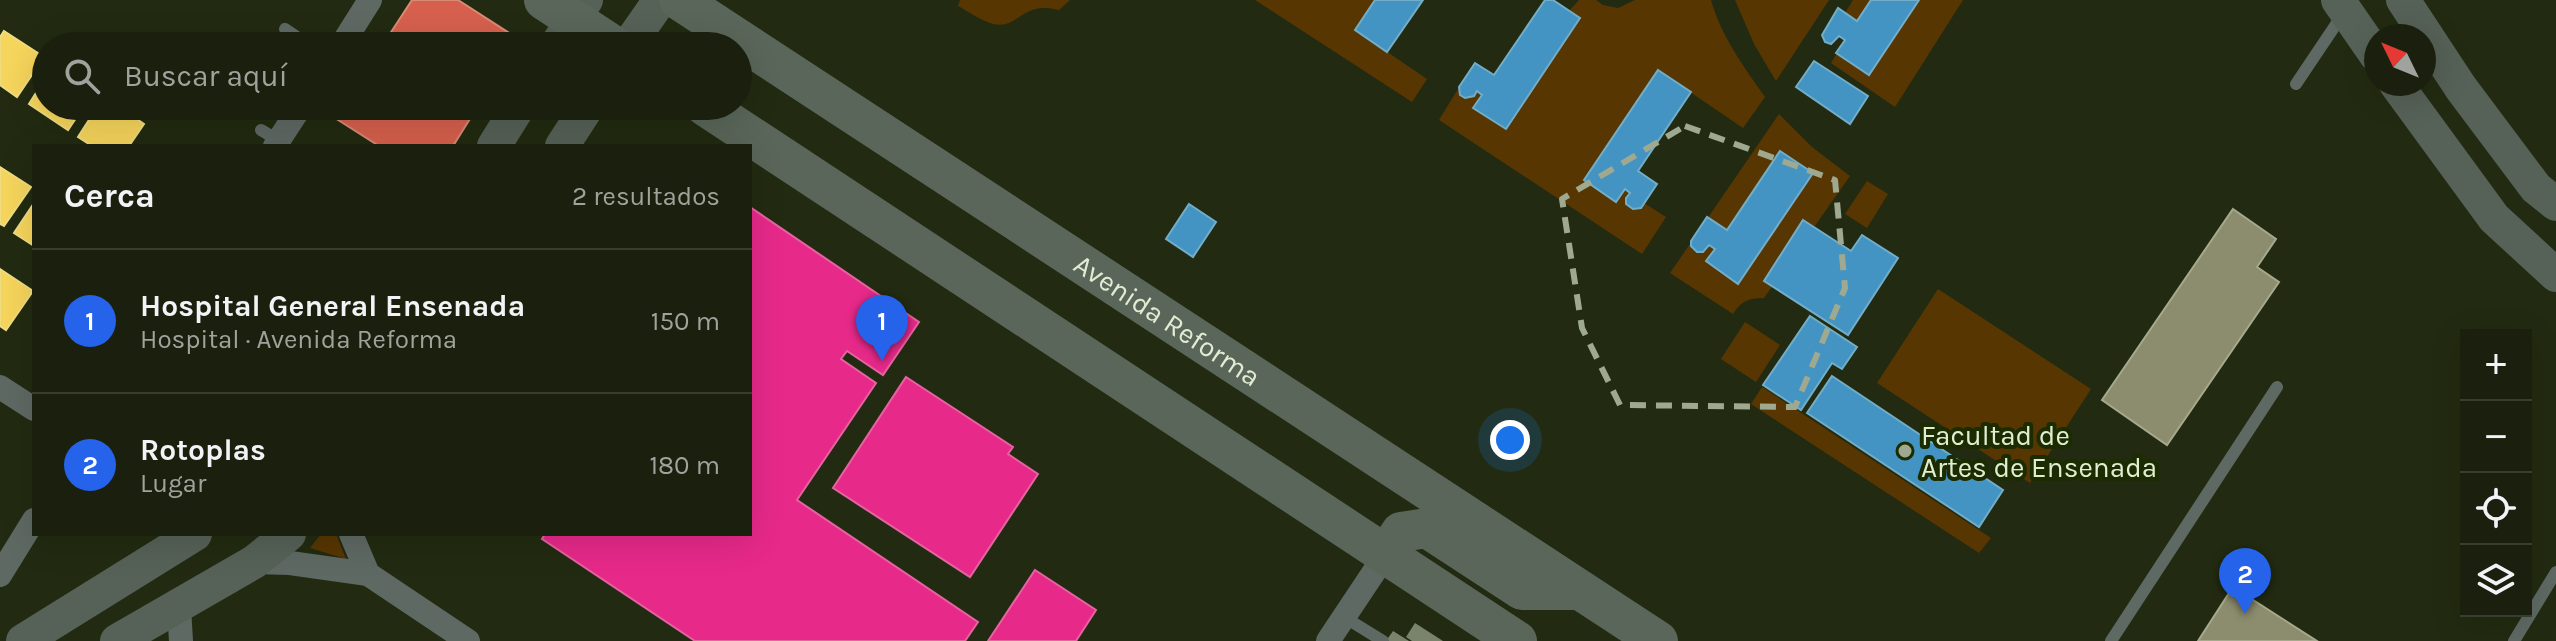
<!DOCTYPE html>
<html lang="es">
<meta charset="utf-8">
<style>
:root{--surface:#1a200d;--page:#272d1b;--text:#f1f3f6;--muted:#9fa39d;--line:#383e2e;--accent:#2563eb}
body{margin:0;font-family:Karla,sans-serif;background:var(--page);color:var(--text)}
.controls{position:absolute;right:24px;bottom:24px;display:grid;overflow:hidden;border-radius:0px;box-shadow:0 8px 32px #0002}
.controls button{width:72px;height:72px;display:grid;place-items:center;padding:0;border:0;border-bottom:2px solid var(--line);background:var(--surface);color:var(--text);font:40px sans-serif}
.compass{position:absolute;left:2364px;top:24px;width:72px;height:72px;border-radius:50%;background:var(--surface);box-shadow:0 8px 32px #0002;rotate:313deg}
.you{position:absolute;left:1510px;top:440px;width:28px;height:28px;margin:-20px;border:6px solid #fff;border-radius:50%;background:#1a73e8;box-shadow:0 0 0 12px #1a73e833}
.badge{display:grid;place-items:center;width:52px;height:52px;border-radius:50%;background:var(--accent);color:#fff;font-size:26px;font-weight:700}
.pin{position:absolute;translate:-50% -66px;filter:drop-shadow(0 2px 4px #0008)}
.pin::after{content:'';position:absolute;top:42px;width:28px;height:24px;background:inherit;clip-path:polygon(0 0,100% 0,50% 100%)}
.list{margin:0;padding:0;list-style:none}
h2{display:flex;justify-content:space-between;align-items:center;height:104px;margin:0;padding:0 32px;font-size:34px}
h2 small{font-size:26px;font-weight:400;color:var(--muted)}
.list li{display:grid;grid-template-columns:52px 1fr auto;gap:24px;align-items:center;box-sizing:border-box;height:144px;padding:0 32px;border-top:2px solid var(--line)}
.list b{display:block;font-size:30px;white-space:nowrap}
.list p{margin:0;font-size:26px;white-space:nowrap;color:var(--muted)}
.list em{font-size:26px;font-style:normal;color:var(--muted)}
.icon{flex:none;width:44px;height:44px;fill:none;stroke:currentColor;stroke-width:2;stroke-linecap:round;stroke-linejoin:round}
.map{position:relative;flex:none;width:2556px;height:641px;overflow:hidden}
.search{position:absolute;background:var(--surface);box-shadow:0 8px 32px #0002;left:32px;top:32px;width:720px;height:88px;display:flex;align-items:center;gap:20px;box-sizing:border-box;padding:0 28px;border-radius:44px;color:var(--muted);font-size:30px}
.panel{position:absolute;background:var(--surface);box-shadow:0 8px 32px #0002;left:32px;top:144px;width:720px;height:392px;border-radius:0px}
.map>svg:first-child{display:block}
.green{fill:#583602}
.homes{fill:#f6d55c;stroke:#f0dc80;stroke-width:2}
.shops{fill:#d6604d;stroke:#d98a75;stroke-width:2}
.schools{fill:#4393c3;stroke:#72aec8;stroke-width:2}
.health{fill:#e7298a;stroke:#e564a0;stroke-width:2}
.industry{fill:#8c8c6e;stroke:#a6a98c;stroke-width:2}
.building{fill:#7a846c}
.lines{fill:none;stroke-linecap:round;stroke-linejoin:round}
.service{stroke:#5f6964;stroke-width:12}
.minor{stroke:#5f6964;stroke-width:24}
.secondary{stroke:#566157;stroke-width:34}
.trunk{stroke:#5a665a;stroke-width:40}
.marked{fill:none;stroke:#9ea98f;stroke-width:6;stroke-dasharray:16 10;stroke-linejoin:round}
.poi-dot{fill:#9ea98f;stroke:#1b2c00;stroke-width:3}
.labels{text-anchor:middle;stroke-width:8;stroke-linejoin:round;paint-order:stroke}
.street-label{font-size:28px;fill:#e1edd3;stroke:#1b2c00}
.poi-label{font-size:28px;fill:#e1edd3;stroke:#1b2c00;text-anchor:start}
</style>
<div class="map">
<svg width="2556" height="641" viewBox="0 0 2556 641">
<rect width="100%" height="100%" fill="#222b11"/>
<!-- green -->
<g class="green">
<path d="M960 0H1070L1059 10C1021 0 1019 30 993 24 982 21 969 12 958 6Z"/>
<path d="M1255 0H1375L1355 30 1427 79 1412 102Z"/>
<path d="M1579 0H1596L1603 5 1618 8 1635 0H1711C1721 36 1744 67 1765 97L1743 128 1690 92 1638 170 1657 184 1644 203 1666 217 1642 254 1439 120 1458 89 1477 91 1482 95 1474 108 1506 129 1580 19 1569 11Z"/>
<path d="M1735 0H1829L1776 81 1754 44Z"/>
<path d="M1853 0H1963L1895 107 1831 63 1845 40V13Z"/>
<path d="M1779 114 1812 147 1850 176 1764 298C1749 298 1741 301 1733 314L1670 273Z"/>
<path d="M1867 181 1888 194 1867 228 1845 214Z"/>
<path d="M1938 289 2091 389 2030 483 1877 383Z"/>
<path d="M1745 322 1780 345 1756 382 1721 359Z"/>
<path d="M1762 387 1991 538 1979 553 1751 404Z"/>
<path d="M321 534H336L346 559 310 548Z"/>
</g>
<!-- homes -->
<g class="homes">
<path d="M4 31 44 57 17 97 0 85V37Z"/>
<path d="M46 77V106H84L68 130 29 104Z"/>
<path d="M98 106H118L144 124 129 146H92L78 137Z"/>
<path d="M0 167 31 187 4 226 0 224Z"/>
<path d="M34 203V246L14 233Z"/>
<path d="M0 269 33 291 6 330 0 326Z"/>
</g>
<!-- shops -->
<g class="shops">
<path d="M412 0H458L520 40 516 46H382Z"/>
<path d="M343 106H478L453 146H379L335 118Z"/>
</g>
<!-- schools -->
<g class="schools">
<path d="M1375 0H1423L1387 52 1355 30Z"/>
<path d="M1545 0H1553L1580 18 1506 129 1473 108 1482 95 1477 91 1474 96 1465 98 1460 95 1459 87 1475 63 1494 75Z"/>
<path d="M1871 0H1919L1869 75 1836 53 1845 40 1839 36 1831 44 1825 42 1822 35 1838 8 1857 21Z"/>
<path d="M1814 61 1868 96 1850 124 1796 87Z"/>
<path d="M1658 70 1691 92 1638 171 1657 184 1641 208 1633 209 1626 204V198L1630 193 1625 189 1616 202 1584 180Z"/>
<path d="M1780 151 1813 173 1738 284 1706 261 1715 249 1709 245 1703 252H1697L1691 246V241L1707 217 1727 230Z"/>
<path d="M1189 204 1216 222 1193 257 1166 239Z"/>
<path d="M1803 220 1851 251 1862 235 1898 258 1848 335 1764 281Z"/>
<path d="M1810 316 1857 347 1842 369 1832 363 1801 410 1763 385Z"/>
<path d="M1832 376 2003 490 1979 527 1807 413Z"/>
</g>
<!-- health -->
<g class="health">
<path d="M750 207 919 322 883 375 847 351 841 359 876 383 797 500 978 622 965 641H695L542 539 545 534H750Z"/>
<path d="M906 377 1013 447 1008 454 1038 474 970 577 833 488Z"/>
<path d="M1035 570 1096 610 1076 641H988Z"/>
</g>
<!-- industry -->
<g class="industry">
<path d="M2233 209 2276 239 2257 267 2279 282 2167 445 2102 400Z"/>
<path d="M2233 587 2317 641H2198Z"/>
</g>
<!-- building -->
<g class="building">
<path d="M1415 623 1443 641H1412L1406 637Z"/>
<path d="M1393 631 1409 641H1386Z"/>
</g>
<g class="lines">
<!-- service -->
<g class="service">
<path d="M285 29 310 46"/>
<path d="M2296 84 2343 14"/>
<path d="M261 130 278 140"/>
<path d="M1344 617 1383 641"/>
<path d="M2111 641 2277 387"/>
<path d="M2514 641 2556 572"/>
</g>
<!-- minor -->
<g class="minor">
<path d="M341 46 370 0"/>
<path d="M275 146 301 106"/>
<path d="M0 387 34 409"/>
<path d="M351 534 368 574"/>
<path d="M254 562 290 563 368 574 468 641"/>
<path d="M0 575 34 520"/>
<path d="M179 608 181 641"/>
<path d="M1328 641 1386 554"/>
</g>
<!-- secondary -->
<g class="secondary">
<path d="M2338 0 2376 55"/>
<path d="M2403 0 2461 88 2536 188 2556 204"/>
<path d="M556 46 586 0"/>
<path d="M628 46 660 0"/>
<path d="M2396 84 2494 218 2556 275"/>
<path d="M494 146 519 106"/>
<path d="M562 146 588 106"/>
<path d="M23 641 195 534"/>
<path d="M117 641 254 562 289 534"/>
</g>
<!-- trunk -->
<g class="trunk">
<path d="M544 0 614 46"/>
<path id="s1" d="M679 0 1658 641"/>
<path d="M705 106 1517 641"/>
<path d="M1386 554 1401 532 1427 528 1522 590H1579"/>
</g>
</g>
<!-- marked area -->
<path class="marked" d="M1685 126 1835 180 1845 288 1795 407 1620 405 1582 328 1562 199Z"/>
<!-- markers -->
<circle class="poi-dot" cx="1905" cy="451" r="8"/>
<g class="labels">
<!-- street labels -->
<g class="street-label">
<text dy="10" stroke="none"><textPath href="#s1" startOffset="584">Avenida Reforma</textPath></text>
</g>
<!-- poi labels -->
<g class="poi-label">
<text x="1921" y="445">Facultad de<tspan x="1921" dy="32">Artes de Ensenada</tspan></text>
</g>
</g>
</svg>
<div class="controls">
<button>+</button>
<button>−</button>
<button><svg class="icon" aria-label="locate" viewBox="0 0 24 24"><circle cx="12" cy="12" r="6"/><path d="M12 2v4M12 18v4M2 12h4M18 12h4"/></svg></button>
<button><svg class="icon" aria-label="layers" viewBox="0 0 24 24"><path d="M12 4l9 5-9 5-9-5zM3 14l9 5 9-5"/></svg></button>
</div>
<svg class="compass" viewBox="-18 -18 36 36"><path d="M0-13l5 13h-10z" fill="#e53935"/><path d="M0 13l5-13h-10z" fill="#9fa39d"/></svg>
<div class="you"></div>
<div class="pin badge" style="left:882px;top:361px">1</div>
<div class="pin badge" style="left:2245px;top:614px">2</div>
<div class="search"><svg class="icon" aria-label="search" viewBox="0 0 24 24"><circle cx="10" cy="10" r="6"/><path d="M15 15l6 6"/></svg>Buscar aquí</div>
<section class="panel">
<h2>Cerca<small>2 resultados</small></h2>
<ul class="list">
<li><span class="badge">1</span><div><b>Hospital General Ensenada</b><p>Hospital · Avenida Reforma</p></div><em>150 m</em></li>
<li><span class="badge">2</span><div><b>Rotoplas</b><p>Lugar</p></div><em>180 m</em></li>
</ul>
</section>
</div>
